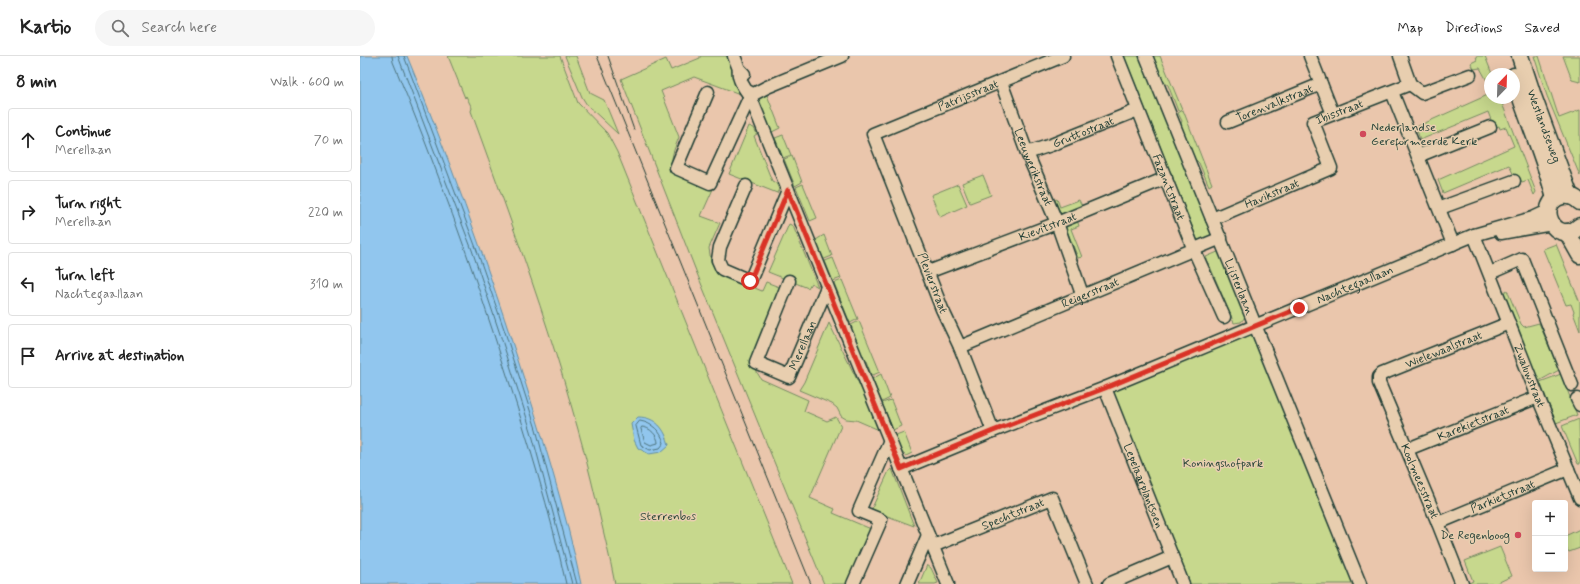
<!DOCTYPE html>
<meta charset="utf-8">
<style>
:root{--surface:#fff;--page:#f6f6f6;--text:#222;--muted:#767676;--line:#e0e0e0}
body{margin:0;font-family:Mynerve,sans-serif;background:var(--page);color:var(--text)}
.controls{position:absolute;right:12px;bottom:12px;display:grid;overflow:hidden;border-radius:4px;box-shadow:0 4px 16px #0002}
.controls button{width:36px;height:36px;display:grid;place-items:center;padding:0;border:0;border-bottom:1px solid var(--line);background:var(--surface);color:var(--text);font:20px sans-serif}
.compass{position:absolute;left:1124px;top:12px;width:36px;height:36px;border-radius:50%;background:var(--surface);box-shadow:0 4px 16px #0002;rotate:23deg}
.stop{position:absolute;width:12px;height:12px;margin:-9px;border:3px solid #d93025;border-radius:50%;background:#fff}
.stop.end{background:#d93025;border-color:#fff;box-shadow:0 1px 4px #0008}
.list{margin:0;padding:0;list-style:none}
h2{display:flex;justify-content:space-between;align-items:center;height:52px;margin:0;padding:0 16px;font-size:17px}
h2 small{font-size:13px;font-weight:400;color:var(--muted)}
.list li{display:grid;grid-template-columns:26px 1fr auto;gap:12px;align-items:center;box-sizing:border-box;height:64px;margin:0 8px 8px;padding:0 8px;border:1px solid var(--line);border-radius:4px}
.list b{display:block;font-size:15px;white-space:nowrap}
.list p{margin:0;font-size:13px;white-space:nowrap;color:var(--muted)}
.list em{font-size:13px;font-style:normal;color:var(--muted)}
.icon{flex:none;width:22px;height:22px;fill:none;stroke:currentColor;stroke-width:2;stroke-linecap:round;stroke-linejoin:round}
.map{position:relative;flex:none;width:1220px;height:528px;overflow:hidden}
header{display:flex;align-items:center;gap:24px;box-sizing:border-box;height:56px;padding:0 20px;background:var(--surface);border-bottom:1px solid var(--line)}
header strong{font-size:19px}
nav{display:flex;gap:22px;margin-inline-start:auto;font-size:14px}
.search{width:280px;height:36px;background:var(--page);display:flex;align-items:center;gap:10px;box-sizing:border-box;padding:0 14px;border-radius:22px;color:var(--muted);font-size:15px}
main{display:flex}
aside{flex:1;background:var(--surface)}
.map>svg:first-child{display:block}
.green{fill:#c7d88d;stroke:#738a60}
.water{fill:#91c6ee;stroke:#638fa4}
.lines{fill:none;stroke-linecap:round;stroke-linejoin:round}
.shore{stroke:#4d747e;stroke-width:1}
.minor-casing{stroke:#1f3d34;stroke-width:15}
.major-casing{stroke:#1f3d34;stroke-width:19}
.minor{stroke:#e8ceaf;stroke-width:12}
.major{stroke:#e8ceaf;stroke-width:16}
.tram{stroke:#1f3d34;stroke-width:1}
.route{stroke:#d93025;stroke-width:5}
.poi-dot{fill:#d1495b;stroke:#e8ceaf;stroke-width:1.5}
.labels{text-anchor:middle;stroke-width:3;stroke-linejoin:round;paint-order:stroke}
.street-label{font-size:12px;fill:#1f3d34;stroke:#e8ceaf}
.poi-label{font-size:12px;fill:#1f3d34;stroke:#e8ceaf;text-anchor:start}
.park-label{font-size:12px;fill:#274538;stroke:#e8ceaf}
</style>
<header>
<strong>Kartio</strong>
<div class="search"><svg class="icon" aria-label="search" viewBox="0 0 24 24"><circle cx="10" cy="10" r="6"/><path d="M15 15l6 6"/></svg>Search here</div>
<nav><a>Map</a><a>Directions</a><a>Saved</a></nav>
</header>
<main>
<aside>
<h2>8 min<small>Walk · 600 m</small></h2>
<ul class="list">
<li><svg class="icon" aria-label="ahead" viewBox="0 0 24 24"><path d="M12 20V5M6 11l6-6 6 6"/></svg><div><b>Continue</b><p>Merellaan</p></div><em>70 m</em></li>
<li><svg class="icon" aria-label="right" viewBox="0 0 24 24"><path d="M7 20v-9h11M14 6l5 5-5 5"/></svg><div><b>Turn right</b><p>Merellaan</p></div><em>220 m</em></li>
<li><svg class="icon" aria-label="left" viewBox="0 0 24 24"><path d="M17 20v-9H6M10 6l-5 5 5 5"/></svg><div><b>Turn left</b><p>Nachtegaallaan</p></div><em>310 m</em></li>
<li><svg class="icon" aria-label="arrive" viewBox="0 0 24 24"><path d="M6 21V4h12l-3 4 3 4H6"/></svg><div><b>Arrive at destination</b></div></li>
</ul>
</aside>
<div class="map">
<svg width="1220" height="528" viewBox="0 0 1220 528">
<rect width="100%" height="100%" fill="#eac6ac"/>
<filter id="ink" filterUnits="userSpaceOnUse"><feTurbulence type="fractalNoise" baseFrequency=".025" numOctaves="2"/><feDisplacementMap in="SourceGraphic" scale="8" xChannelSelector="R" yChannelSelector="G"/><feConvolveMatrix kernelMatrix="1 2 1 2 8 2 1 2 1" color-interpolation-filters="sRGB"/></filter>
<g filter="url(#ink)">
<!-- green -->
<g class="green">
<path d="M88 0H200L218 47 247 77 257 96 432 528H255C250 501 243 475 237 448 206 314 158 184 111 55L112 52 106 40 105 42Z"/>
<path d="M205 0H216L230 37 244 44 258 78 227 49 222 41Z"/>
<path d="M340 0H367L380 35V38L334 21 301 35 319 81C314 95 309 101 314 117L353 133 341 160 360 167 349 192 351 206 355 213 366 220 402 235 406 226 427 234 395 310V313L401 323 448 344 444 355 467 365 476 361 481 370 450 442 475 453 473 457 511 473 488 528H464L336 215 261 23 306 3 311 14 340 2Z"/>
<path d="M764 0H779L854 180 838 185Z"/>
<path d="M793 0H800L822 53 818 55 808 29 802 25Z"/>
<path d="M1116 0H1125L1132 18H1130V30L1120 12 1114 13 1111 7 1117 4Z"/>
<path d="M1174 0H1179L1199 62 1220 54V120L1187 40Z"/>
<path d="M1203 0H1220V26L1212 24Z"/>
<path d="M1130 38V42H1140L1176 136 1174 139 1168 124 1162 126 1160 123 1156 124 1149 109 1083 137 1078 124 1154 90 1146 71 1140 73 1139 70 1134 72 1128 56 1060 84 1056 71Z"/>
<path d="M407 39 420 72 410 77 397 43Z"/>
<path d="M823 54 852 128 849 130 839 107 834 102 820 70 822 65 818 57Z"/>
<path d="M389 70 394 72 397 78 394 80 412 125 416 127 419 133 417 137 369 118Z"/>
<path d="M423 79 431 99 423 102 415 82Z"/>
<path d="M432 100 442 126 435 130 424 103Z"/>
<path d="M623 119 631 139 610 147 602 127Z"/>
<path d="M443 128 457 162 450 165 436 131Z"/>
<path d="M598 128 607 149 580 161 571 139Z"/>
<path d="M697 143 700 151 719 144 723 152 701 159 695 144Z"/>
<path d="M717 164 719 170 711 173 722 201 718 202 705 170Z"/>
<path d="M429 168 433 170 458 231 451 227 448 232 408 216Z"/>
<path d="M464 179 472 200 462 204 454 185Z"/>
<path d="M1196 188 1220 247V275L1213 257 1214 256 1211 248 1206 249 1183 193Z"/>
<path d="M860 195 886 260 881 266 874 267 846 201Z"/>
<path d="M473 202 481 222 473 225 465 205Z"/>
<path d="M482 224 498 263 490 267 474 227Z"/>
<path d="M1147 234 1161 268 1164 271 1179 267 1199 314 1179 325 1143 237Z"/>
<path d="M499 265 520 316 513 319 511 318 506 305 503 306 489 274 492 272 491 269Z"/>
<path d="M469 267 505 340 519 374 496 364 486 363 481 360 477 352 472 348 439 334 444 326Z"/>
<path d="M891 276 994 528H830L829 525 751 332Z"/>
<path d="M521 318 530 342 522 346 512 323Z"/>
<path d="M1201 318 1217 359 1196 367 1180 326Z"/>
<path d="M531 344 541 370 533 374 522 347Z"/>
<path d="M1219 363 1220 408H1218L1202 370Z"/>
<path d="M544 376 552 397 546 400 539 394 533 380Z"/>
<path d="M532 413 554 470 514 455 512 452 529 415Z"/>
<path d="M1220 473V492L1209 496 1207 493 1205 494V480Z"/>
<path d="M1140 491 1152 520 1135 528H1109V527L1113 525 1105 505Z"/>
<path d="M567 509 571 512 578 527 575 528H559Z"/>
</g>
<!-- water -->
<g class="water">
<path d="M0 0H47C88 99 124 199 157 301 181 376 205 451 221 528H0Z"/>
<path d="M278 361C296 361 305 373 309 389L301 396 289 398 278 392 274 384 271 368Z"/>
</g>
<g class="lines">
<!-- shore -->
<g class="shore">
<path d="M32 0 33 6C75 107 112 209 145 313 168 384 190 455 206 528"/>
<path d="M38 0 112 194 140 278 171 375 212 528"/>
<path d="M44 0 116 192 145 276 176 373 217 528"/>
<path d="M280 365C292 367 301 375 304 387L300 392 290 394 281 389 276 370Z"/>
<path d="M282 371C290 371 298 380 298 387L291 389 285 386 281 373Z"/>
</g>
<!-- minor casing -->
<g class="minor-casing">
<g id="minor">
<path d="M374 0 379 13 384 18"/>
<path id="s1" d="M757 0 834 194 864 261"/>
<path id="s2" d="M786 0 1000 528"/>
<path d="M950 0 973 58"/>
<path d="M1040 0 1050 28"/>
<path d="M379 13C377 22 384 32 390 40L588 528"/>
<path id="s3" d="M641 26 667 97 697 167 723 241"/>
<path d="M1050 28 1062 37 1110 19"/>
<path d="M348 36 316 112 350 127 390 40 389 36"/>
<path d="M1032 36 1093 188"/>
<path d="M390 40 407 31 482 0"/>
<path id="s4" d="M868 66 961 28"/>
<path id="s5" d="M667 97 691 89 778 54"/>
<path d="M1058 100 1130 71"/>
<path d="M386 130 360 191 358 204 362 213 390 225 428 134"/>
<path d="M1080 152 1154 125"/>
<path id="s6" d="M852 163 971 112 953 66 1050 28"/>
<path d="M1141 177 1192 168"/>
<path id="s7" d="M1114 179 1178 341 1220 442"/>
<path id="s8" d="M568 216 697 167 806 122"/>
<path d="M1130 217 1162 203 1212 329"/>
<path id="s9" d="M429 225 396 307 429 321 467 231"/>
<path id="s10" d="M600 291 861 182"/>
<path id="s11" d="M745 332 823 528"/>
<path d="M1217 343 1220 349"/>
<path id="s12" d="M633 375 600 291 582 253 513 78 703 0"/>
<path id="s13" d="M1048 393 1178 341"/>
<path id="s14" d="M541 413 633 375 745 332 1114 179 1173 162 1188 155"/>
<path id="s15" d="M1078 467 1208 413"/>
<path id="s16" d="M573 490 692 442 727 528"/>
<path d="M493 528 521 464 499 455 530 384"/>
<path d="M547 528 568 479"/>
<path d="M749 528 812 501"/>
<path id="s17" d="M1102 528 1078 467 1019 327V321L1022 318 1149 267"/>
</g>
</g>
<!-- major casing -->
<g class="major-casing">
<g id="major">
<path id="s18" d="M1160 0 1173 40 1210 140"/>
<path d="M1154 20C1166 62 1185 101 1195 143"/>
<path d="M1220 146C1215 141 1210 139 1203 140 1173 146 1195 193 1220 170"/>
<path d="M1207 176 1220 199"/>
</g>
</g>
<!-- minor -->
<use href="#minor" class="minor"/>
<!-- major -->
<use href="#major" class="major"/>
<!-- tram -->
<g class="tram">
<path d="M237 0 451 528"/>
<path d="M248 0 274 74"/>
</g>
</g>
</g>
<g class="lines" filter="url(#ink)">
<!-- route -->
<path class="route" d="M390 225 428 134 541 413 633 375 745 332 939 252"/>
</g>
<!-- markers -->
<g class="poi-dot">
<circle cx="1003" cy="78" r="4"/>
<circle cx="1158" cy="479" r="4"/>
</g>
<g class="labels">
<!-- street labels -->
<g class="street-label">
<text dy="4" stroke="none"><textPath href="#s12" startOffset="423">Patrijsstraat</textPath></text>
<text dy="4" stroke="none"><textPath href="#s4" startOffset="50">Torenvalkstraat</textPath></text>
<text dy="4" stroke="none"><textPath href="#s6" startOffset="207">Ibisstraat</textPath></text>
<text dy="4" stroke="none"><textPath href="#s18" startOffset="74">Westlandseweg</textPath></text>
<text dy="4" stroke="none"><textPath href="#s5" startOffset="60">Gruttostraat</textPath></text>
<text dy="4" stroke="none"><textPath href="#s3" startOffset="91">Leeuwerikstraat</textPath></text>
<text dy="4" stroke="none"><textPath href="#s1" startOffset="141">Fazantstraat</textPath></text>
<text dy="4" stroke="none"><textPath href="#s6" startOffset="65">Havikstraat</textPath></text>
<text dy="4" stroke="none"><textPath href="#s8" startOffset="128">Kievitstraat</textPath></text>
<text transform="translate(573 227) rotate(69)" y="4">Plevierstraat</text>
<text dy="4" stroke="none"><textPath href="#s14" startOffset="490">Nachtegaallaan</textPath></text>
<text dy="4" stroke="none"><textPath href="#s2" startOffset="249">Lijsterlaan</textPath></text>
<text dy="4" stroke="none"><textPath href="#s10" startOffset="141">Reigerstraat</textPath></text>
<text dy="4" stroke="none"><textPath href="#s9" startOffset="159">Merellaan</textPath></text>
<text dy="4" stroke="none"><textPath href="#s17" startOffset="294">Wielewaalstraat</textPath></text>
<text dy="4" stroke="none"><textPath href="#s7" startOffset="151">Zwaluwstraat</textPath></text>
<text dy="4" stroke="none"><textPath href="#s13" startOffset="70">Karekietstraat</textPath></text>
<text transform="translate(1060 425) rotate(67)" y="4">Koolmeesstraat</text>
<text dy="4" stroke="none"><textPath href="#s11" startOffset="105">Lepelaarplantsoen</textPath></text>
<text dy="4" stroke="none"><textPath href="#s15" startOffset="70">Parkietstraat</textPath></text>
<text dy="4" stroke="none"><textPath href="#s16" startOffset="86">Spechtstraat</textPath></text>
</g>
<!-- poi labels -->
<g class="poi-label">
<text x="1011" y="75">Nederlandse<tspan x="1011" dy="14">Gereformeerde Kerk</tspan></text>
<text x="1150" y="483" text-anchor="end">De Regenboog</text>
</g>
<!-- park labels -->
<g class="park-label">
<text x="863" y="411">Koningshofpark</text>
<text x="308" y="464">Sterrenbos</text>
</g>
</g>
</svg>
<div class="controls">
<button>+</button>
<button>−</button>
</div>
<svg class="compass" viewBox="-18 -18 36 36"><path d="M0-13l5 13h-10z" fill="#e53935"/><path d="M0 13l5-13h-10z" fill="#767676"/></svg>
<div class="stop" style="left:390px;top:225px"></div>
<div class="stop end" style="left:939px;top:252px"></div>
</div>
</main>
